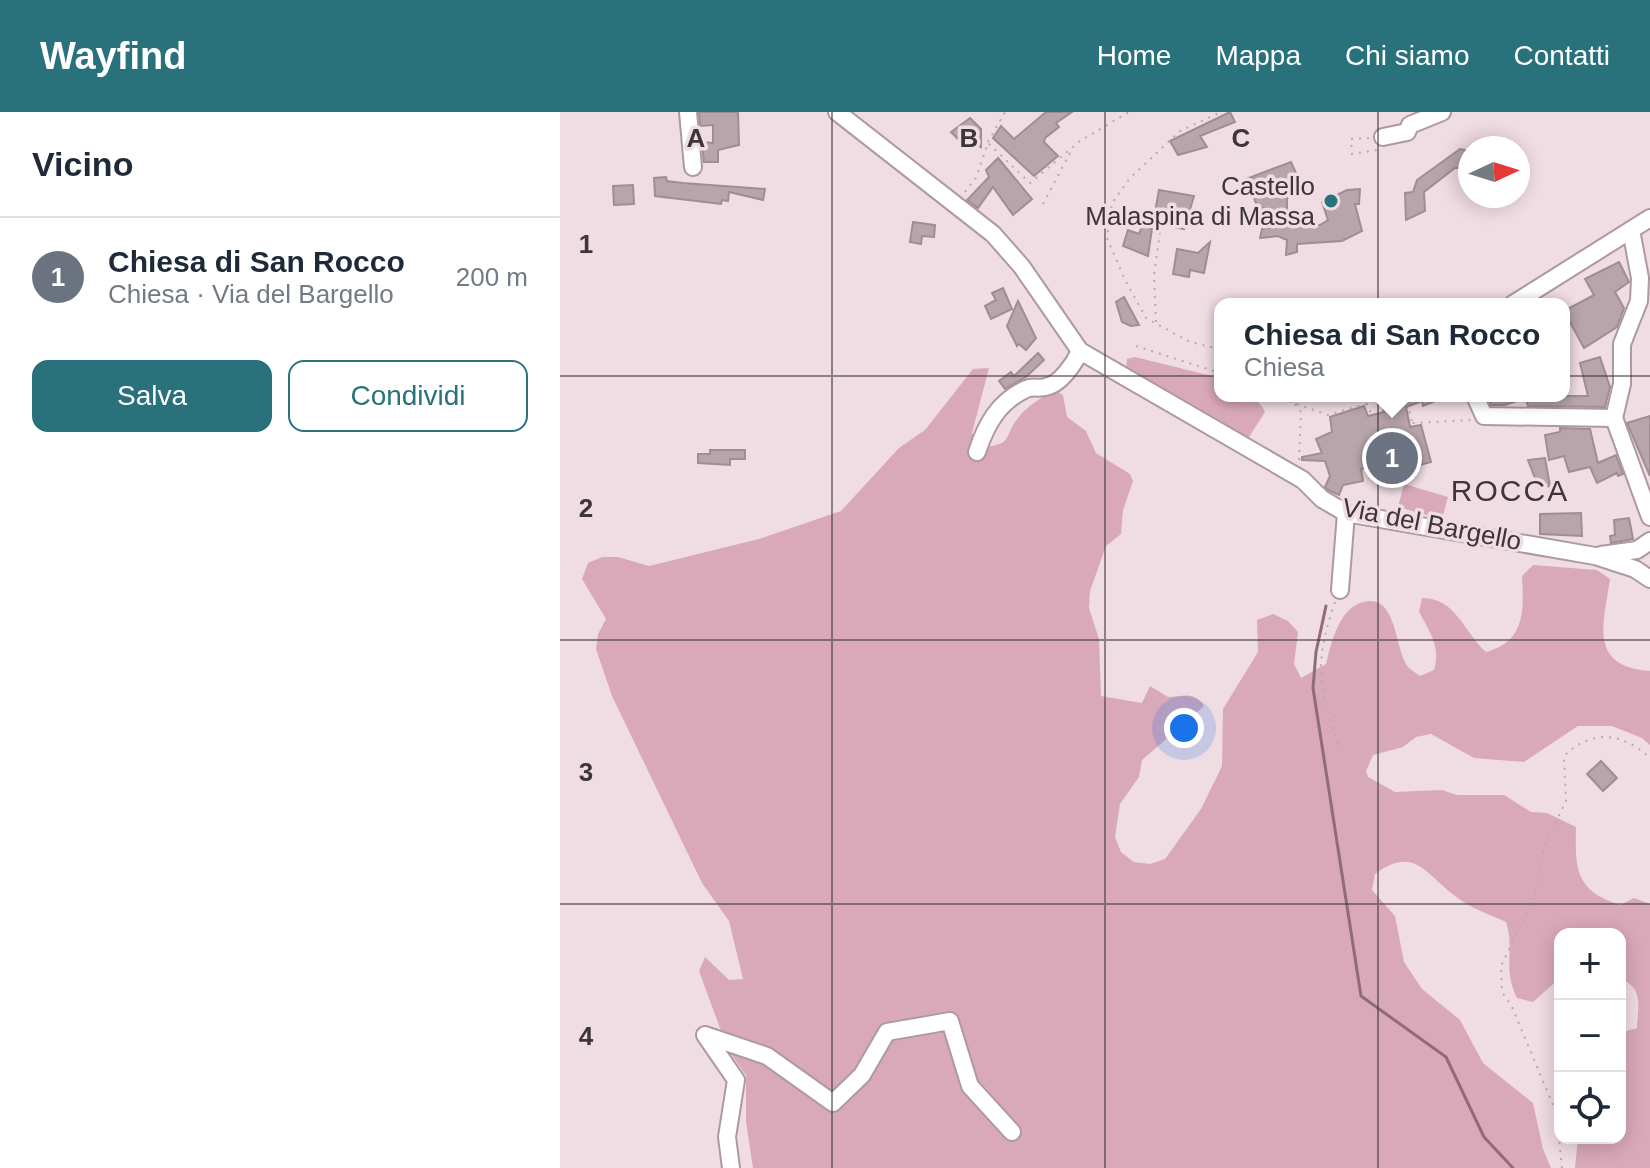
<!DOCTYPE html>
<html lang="it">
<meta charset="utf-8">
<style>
:root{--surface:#fff;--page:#f2f2f3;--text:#1f2937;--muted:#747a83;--line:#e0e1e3;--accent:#29727b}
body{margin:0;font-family:Helvetica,sans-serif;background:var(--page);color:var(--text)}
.controls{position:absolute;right:24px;bottom:24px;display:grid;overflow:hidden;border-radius:16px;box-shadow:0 4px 20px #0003}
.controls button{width:72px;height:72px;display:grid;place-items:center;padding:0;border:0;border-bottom:2px solid var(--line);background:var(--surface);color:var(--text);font:40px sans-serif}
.compass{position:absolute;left:898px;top:24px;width:72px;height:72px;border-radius:50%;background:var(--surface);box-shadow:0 4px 20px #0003;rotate:86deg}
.you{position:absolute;left:624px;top:616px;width:28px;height:28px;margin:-20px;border:6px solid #fff;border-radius:50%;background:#1a73e8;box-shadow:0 0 0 12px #1a73e833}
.badge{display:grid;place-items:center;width:52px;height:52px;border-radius:50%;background:var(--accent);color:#fff;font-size:26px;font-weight:700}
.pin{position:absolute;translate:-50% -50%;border:4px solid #fff;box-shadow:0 2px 8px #0006}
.popup{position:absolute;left:654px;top:186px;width:356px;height:104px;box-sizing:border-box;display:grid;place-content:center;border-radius:16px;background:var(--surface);filter:drop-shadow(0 2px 6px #0005);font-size:26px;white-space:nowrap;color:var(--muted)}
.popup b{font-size:30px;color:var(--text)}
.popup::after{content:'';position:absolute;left:50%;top:100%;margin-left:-16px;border:16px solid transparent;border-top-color:var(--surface)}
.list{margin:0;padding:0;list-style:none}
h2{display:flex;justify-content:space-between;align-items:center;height:104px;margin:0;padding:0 32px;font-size:34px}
h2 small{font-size:26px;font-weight:400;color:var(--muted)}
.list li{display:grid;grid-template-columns:52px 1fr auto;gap:24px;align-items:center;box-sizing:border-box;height:120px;padding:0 32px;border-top:2px solid var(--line)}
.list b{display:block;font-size:30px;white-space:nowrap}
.list p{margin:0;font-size:26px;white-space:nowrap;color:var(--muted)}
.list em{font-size:26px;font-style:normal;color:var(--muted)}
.actions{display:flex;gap:16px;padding:24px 32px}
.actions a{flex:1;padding:18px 0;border:2px solid var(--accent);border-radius:16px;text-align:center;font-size:28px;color:var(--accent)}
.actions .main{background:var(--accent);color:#fff}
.icon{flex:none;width:44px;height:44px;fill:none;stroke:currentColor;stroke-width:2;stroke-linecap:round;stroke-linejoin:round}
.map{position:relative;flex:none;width:1090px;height:1056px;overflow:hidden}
header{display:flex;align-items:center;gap:48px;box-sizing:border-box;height:112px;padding:0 40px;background:var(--accent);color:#fff}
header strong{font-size:38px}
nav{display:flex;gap:44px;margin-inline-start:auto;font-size:28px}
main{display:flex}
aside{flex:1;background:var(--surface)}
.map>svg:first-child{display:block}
.green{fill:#daa9b9}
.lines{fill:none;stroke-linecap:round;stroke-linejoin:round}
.stream{stroke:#906c78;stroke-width:3}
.building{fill:#b8a5ab;stroke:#a08d93;stroke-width:2}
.minor-casing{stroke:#ad9aa1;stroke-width:20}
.path{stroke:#baa9af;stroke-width:2;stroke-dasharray:2 6;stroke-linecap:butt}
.minor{stroke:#fff;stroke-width:16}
.grid{fill:none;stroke:#3d3537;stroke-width:2;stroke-opacity:0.55}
.poi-dot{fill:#29727b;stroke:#f0dce3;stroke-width:3}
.labels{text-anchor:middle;stroke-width:7;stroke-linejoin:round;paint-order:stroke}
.poi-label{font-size:26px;fill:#3d3537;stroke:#f0dce3;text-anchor:end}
.street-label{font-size:26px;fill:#3d3537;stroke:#f0dce3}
.quarter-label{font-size:30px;letter-spacing:2px;fill:#3d3537;stroke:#f0dce3}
.grid-label{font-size:26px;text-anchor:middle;font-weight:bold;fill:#3d3537;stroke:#f0dce3;stroke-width:7;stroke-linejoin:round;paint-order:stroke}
</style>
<header>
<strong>Wayfind</strong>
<nav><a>Home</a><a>Mappa</a><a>Chi siamo</a><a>Contatti</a></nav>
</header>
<main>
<aside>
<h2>Vicino<small></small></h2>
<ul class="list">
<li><span class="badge" style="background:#6b7280">1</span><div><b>Chiesa di San Rocco</b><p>Chiesa · Via del Bargello</p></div><em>200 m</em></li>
</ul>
<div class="actions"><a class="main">Salva</a><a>Condividi</a></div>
</aside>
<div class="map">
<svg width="1090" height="1056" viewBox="0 0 1090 1056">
<rect width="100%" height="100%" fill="#f0dce3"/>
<!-- green -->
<g class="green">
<path d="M575 245 660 266V284C677 284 697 281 705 300L687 328 566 258 567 247Z"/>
<path d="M429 256 412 321 421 335C454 333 443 325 458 306 467 294 483 284 496 279L503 283 507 305 526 319 536 341 570 362 573 369 563 398 561 422 546 434 530 479 529 496 539 527 541 584 582 591 590 574 608 585C623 585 633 578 644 594L582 648 579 665 560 692 555 725 561 740 574 750 590 752 605 747 641 697 662 654 663 597 698 540 697 508 713 502 728 509 738 520 734 552 741 566 766 552C771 532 778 501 798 492 836 476 834 531 846 552 849 557 855 560 860 564L874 558C881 535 870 520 859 500L862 486C896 486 903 519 926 540 965 530 964 499 962 464L973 453 1037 458 1050 467C1044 510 1027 555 1090 559V633L1082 626 1052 614H1018L964 650 914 646 871 622 856 625 843 635 813 643 806 659 808 665 835 680 882 678 897 683H944L971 700 987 701 1016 715C1015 757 1015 779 1060 793L1074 786 1090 792V1056H1015L1018 1026H1060V921L1077 916C1078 893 1084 877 1060 866V822H1000V866L973 890 957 886C942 856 955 836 946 810 929 802 910 796 895 784 865 762 855 733 815 762L812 778 835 804 844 850 862 877 900 908 923 951 973 991 983 1037 991 1056H193L186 1010V963L168 938 139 859 145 845 169 868 183 867 169 809 142 771 52 584 36 537 38 522 46 507 22 467 28 451 42 445H58L89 454 199 427 281 399 339 336 365 318 413 257Z"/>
<path d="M844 372 888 385 882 407 838 395Z"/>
</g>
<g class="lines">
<!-- stream -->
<path class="stream" d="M766 494 756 540 753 576 801 884 886 945 924 1025 953 1056"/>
</g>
<!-- building -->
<g class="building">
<path d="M139 0H178L179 33 158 38V50H144L142 30 153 31V13L140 14Z"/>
<path d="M486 0H512L496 11 499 15 485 26 484 30 498 44 474 64 433 26 441 14 454 27Z"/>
<path d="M670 0 675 10 640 24 647 35 618 43 610 29Z"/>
<path d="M410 6 421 17V35L410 29 405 34 391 20Z"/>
<path d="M900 37 910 39V61L904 56H895L864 80 865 99 846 108 845 81 853 80 857 68Z"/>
<path d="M438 46 472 87 453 103 433 75 418 96 407 88 429 65 426 58Z"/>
<path d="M731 50 739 68 727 87V110L760 113 768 108 762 90 787 78 800 77 799 92H795L802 119 782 129 737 132V140L726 143 727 128 718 124 700 126 702 117 709 116 708 96H698L686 67Z"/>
<path d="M106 65 107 69 123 71 205 77 203 88 169 80 168 89 162 88 161 92 95 84 94 66Z"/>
<path d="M73 73 74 92 54 93 53 74Z"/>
<path d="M599 78 634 84 624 117 593 111Z"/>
<path d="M353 110 375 113 374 125 362 124 361 132 350 130Z"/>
<path d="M582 114 592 117 588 144 563 134 568 118 579 122Z"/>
<path d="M650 130 644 161 630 158 629 165 613 162 617 137 638 141Z"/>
<path d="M1059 150 1069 170 1055 180 1064 196 1057 215 1024 236 1004 199 1034 183 1025 167Z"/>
<path d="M443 176 452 197 431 207 425 194 436 188 432 181Z"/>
<path d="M564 185 579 213 571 214 562 210 556 190Z"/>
<path d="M458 189 476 226 466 238 459 232 457 234 447 214Z"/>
<path d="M478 241 484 248 466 265 445 277 439 269 451 260 454 264Z"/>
<path d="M1040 245 1050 275 1045 295 968 294 966 286 945 293H931L928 284H1028L1020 251Z"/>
<path d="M828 284H888L863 294 862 289 846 295 850 315 861 313 871 350 852 355 855 364 834 371 826 348 804 351 806 356 801 357 803 369 783 373 779 383 768 378 765 375 770 364 765 349 742 348V345L762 341 756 327 772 320 770 305 804 294 808 304 824 300 822 289Z"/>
<path d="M1090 304V364L1067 311Z"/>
<path d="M1000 316 1030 317 1038 351 1056 343 1063 362 1058 364 1057 361 1037 371 1030 355 1009 360 1004 344 989 348 985 323 1000 320Z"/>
<path d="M150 338H185V347H170V353L138 351V342H150Z"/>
<path d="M985 346 990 374 979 376 968 348Z"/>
<path d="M1021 401 1022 424 980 422V402Z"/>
<path d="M1069 406 1073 427 1051 431 1050 424 1055 423 1054 408Z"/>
<path d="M1041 649 1057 666 1043 679 1027 662Z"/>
</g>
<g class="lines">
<!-- minor casing -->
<g class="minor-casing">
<g id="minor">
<path d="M128 0 133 55"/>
<path d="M277 0 433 122 462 155 520 239 743 368 762 387 786 401 1035 444 1075 457 1090 467"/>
<path d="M823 25 847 20 850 13 882 0"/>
<path d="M953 192 1090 106"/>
<path d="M915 284 924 304 1054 306"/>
<path d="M1054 306 1062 272V232L1079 189 1080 166 1071 118"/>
<path d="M1054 306 1090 405"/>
<path d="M417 340C426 313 438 290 466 277 473 274 479 277 485 275 500 273 514 252 520 239"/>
<path d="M1041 443 1077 438 1090 429"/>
<path d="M780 478 786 401"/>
<path d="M171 1056 167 1025 176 968 145 923 207 944 273 991 302 963 327 920 390 909 410 974 452 1020"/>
</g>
</g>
<!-- path -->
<g class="path">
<path d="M809 26 791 27 792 42 817 38"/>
<path d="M428 30 445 0"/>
<path d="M405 80 416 66 428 31 470 71 520 29 569 0"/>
<path d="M483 92 512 37"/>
<path d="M596 210 594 163 601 113"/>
<path d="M576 234 660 261"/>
<path d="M660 237 630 230 586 206 564 166 547 126 552 91 570 66 620 19 661 0"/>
<path d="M714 284 768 303 806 292"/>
<path d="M803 284 818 316"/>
<path d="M845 284 852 310"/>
<path d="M735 292 741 300 739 348"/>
<path d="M764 344 819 317 843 316 853 311 911 308"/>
<path d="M775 490C752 557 760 574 780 639"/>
<path d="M1002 1056 996 1000 952 895 942 880 941 854 973 788 984 735 1006 689 1004 644C1032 617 1062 620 1090 646"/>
</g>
<!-- minor -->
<use href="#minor" class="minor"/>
</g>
<!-- grid -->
<path class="grid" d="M272 0V1056M545 0V1056M818 0V1056M0 264H1090M0 528H1090M0 792H1090"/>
<!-- markers -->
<circle class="poi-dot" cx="771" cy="89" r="8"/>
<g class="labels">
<!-- poi labels -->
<g class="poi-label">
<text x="755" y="83">Castello<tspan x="755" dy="30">Malaspina di Massa</tspan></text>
</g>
<!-- street labels -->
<g class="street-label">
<text transform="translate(872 412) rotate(11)" y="9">Via del Bargello</text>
</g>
<!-- quarter labels -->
<g class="quarter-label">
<text x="950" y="389">ROCCA</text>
</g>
</g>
<g class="grid-label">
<text x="136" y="35">A</text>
<text x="409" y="35">B</text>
<text x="681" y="35">C</text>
<text x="26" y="141">1</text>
<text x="26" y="405">2</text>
<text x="26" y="669">3</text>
<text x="26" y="933">4</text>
</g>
</svg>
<div class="controls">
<button>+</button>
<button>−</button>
<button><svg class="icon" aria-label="locate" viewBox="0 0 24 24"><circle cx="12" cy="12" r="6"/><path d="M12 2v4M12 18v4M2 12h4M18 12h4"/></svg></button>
</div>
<svg class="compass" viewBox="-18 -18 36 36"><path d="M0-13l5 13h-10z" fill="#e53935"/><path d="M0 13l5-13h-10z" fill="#747a83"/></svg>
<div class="you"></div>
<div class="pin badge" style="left:832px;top:346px;background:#6b7280">1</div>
<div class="popup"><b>Chiesa di San Rocco</b>Chiesa</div>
</div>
</main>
